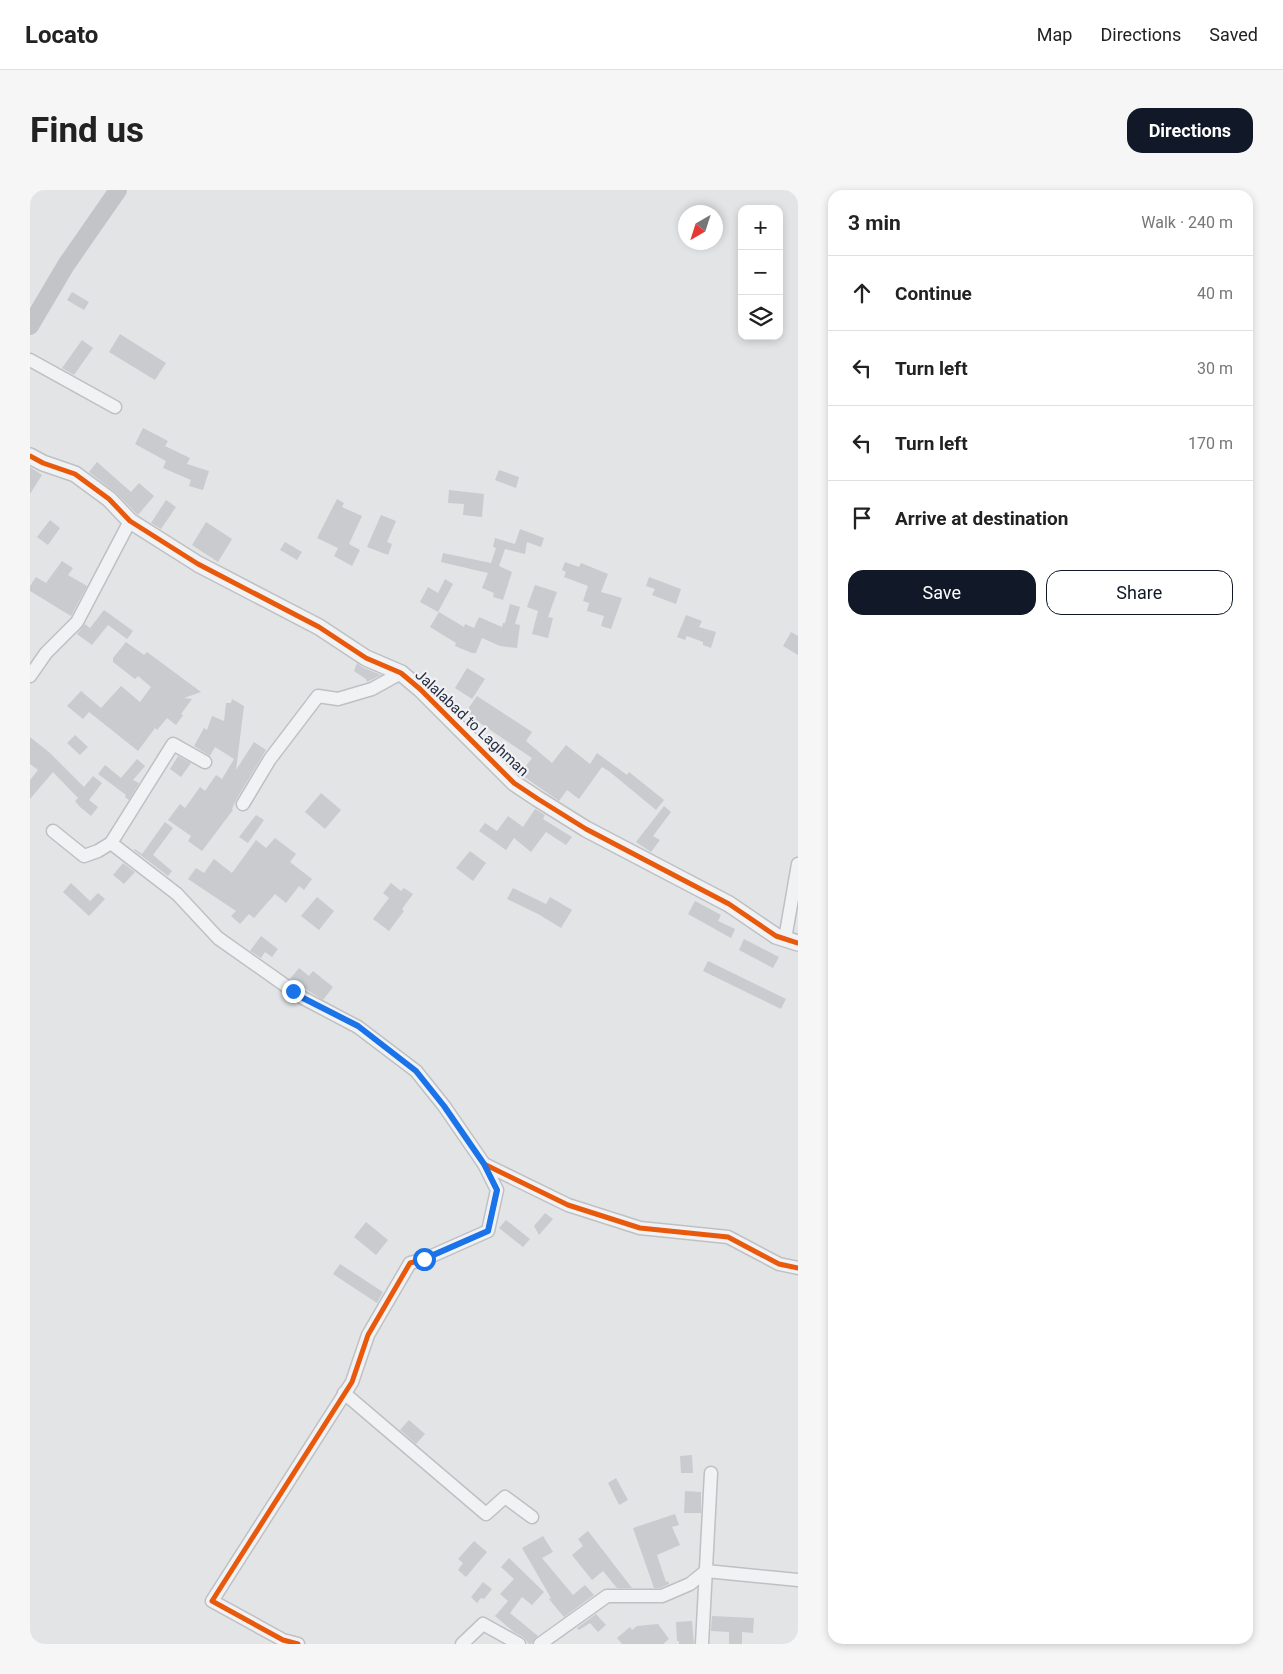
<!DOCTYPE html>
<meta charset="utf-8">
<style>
:root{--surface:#fff;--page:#f6f6f6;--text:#222;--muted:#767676;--line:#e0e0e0;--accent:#111827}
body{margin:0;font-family:Roboto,sans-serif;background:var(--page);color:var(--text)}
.controls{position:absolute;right:15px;top:15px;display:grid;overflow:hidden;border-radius:10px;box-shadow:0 2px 8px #0003}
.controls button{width:45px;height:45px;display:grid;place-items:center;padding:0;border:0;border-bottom:1px solid var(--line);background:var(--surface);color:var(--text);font:25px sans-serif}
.compass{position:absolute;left:648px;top:15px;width:45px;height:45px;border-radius:50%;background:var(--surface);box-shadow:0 2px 8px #0003;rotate:219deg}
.stop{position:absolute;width:15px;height:15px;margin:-11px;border:4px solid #1a73e8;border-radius:50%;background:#fff}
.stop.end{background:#1a73e8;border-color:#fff;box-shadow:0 1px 5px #0008}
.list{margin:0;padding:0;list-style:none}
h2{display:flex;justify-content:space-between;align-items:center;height:65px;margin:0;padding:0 20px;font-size:21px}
h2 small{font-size:16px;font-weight:400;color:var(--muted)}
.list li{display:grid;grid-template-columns:32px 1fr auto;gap:15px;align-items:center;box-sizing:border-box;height:75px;padding:0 20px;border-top:1px solid var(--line)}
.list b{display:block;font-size:19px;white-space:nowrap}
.list em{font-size:16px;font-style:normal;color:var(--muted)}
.actions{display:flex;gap:10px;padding:15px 20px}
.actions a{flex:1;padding:11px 0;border:1px solid var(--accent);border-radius:15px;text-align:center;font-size:18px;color:var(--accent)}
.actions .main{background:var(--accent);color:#fff}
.icon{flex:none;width:28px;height:28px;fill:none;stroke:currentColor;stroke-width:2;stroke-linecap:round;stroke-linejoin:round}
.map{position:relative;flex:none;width:768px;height:1454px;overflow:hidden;border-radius:15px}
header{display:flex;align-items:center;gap:30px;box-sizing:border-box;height:70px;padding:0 25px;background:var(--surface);border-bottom:1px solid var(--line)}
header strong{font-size:24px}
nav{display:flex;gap:28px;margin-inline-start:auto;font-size:18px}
.intro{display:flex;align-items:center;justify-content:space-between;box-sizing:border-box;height:120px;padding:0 30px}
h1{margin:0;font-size:35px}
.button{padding:12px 22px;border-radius:15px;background:var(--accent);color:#fff;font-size:18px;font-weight:700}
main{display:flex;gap:30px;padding:0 30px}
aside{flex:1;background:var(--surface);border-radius:15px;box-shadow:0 2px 8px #0003}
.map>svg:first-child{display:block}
.building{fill:#c9cbcf}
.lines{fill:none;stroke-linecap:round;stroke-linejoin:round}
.minor-casing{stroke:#bfc0c3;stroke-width:15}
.tertiary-casing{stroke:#bfc0c3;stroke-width:18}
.minor{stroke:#f1f2f4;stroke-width:12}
.tertiary{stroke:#f1f2f4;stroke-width:15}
.secondary{stroke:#c3c4c8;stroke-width:18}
.cycleway-casing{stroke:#f0f2f6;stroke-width:8}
.cycleway{stroke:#e8590c;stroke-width:5}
.route{stroke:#1a73e8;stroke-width:6}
.labels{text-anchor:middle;stroke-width:4.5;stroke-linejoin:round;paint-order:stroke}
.street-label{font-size:15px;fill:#2a2f3f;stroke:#f0f2f6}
</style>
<header>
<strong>Locato</strong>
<nav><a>Map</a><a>Directions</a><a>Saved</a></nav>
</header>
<div class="intro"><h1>Find us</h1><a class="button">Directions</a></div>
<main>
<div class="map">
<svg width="768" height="1454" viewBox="0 0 768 1454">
<rect width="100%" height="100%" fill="#e2e4e6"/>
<!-- building -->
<g class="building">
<path d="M42 102 59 112 54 120 37 110Z"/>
<path d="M90 144 136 173 125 190 79 162Z"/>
<path d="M52 150 63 158 44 185 32 178Z"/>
<path d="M113 238 138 251 135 256 160 268 157 274 179 281 173 300 159 296 161 290 133 278 136 271 105 254Z"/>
<path d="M67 272 101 302 109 293 124 306 108 325 85 302 59 282Z"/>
<path d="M0 277 12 285 0 304Z"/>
<path d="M469 280 489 287 486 298 465 290Z"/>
<path d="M419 300 454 304 452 327 433 325 434 314 418 313Z"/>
<path d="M307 309 314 313 312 317 332 326 319 354 330 360 322 376 304 366 308 358 287 348Z"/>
<path d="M136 310 146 317 131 339 121 333Z"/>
<path d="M351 325 366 331 357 352 362 354 358 365 337 357Z"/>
<path d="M20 330 30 338 18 355 7 347Z"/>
<path d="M176 332 202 349 188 372 162 355Z"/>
<path d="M490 339 514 348 511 357 497 352 495 364 475 359 469 376 482 382 473 410 463 407 464 403 452 398 458 383 411 372 413 363 461 373 466 358 463 357 465 348 485 354Z"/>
<path d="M255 352 272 362 267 370 250 360Z"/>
<path d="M32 371 43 378 38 385 57 396 41 426 0 401V396L6 387 16 393Z"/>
<path d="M535 372 549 377 551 373 578 384 571 402 592 408 581 439 571 436 574 426 557 421 559 413 553 411 558 396 534 387 536 382 532 380Z"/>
<path d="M619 387 651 399 646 414 622 405 625 399 616 396Z"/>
<path d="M415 389 423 394 408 422 390 412 398 397 408 403Z"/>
<path d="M505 395 527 402 518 427 523 428 518 448 502 444 508 421 497 417Z"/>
<path d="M480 414 490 417 485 434 490 435 487 458 470 456 452 448 446 463H442L425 456 426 453 400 437 409 422 434 437 435 434 444 438 449 427 472 437 473 433H475Z"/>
<path d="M74 420 103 441 97 449 78 435 62 455 47 444 55 434 60 438Z"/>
<path d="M656 425 672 431 669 437 686 442 681 458 673 455V452L657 446 655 450 647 447Z"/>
<path d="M761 442 768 446V465L753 456Z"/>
<path d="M96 452 114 465 117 462 171 502 154 508 162 509 151 524 153 525 146 535 137 528 127 540 125 538 108 561 59 522 53 529 37 516 51 501 71 518 91 496 110 512 121 497 108 486 105 489 83 472V468Z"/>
<path d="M327 473 332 477 351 485 337 492 336 489 324 481Z"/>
<path d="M437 478 455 489 442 509 425 498Z"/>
<path d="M447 506 502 542 496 551 522 573 536 555 560 574 567 563 597 585 599 582 634 610 626 620 580 582 572 577 549 609 537 600 529 611 490 584 502 568 435 523Z"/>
<path d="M202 509 214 516 206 580 224 552 236 560 206 610 202 619 203 620 172 661 158 651 161 646 138 630 150 614 155 618 170 597 175 601 186 585 192 589 204 569 185 557 180 566 164 556 174 538 177 540 182 526 194 531 196 513H201Z"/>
<path d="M45 545 58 557 50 565 37 553Z"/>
<path d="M0 547 20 563 54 597 63 586 72 593 59 610 68 617 61 626 50 617 45 611 48 608 23 582 0 609V590L8 580 0 574Z"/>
<path d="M148 566 161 573 151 587 140 579Z"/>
<path d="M107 569 115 576 103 590 109 593 99 610 95 607 96 605 68 584 75 575 91 588Z"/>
<path d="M291 603 311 620 295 639 275 622Z"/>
<path d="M634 616 641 622 623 646 630 650 621 662 606 652Z"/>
<path d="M505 619 515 625 513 629 542 647 536 655 516 642 501 662 484 648 476 660 449 641 455 633 467 641 478 626 493 637Z"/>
<path d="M226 625 234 630 218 653 209 647Z"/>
<path d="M135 632 143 638 123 665 142 681 138 686 104 660 105 659 112 664Z"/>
<path d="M245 648 266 664 260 672 282 689 274 700 269 696 256 713 245 704 224 728 219 724 210 734 201 726 206 721 158 689 166 678 174 683 184 669 202 683 226 650 236 658Z"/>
<path d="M440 661 456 673 443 691 426 678Z"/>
<path d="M93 673 105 682 94 694 83 685Z"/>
<path d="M41 693 60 711 68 703 75 709 59 726 33 702Z"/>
<path d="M361 693 371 701 374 698 383 704 372 719 374 721 359 741 343 729 359 708 353 703Z"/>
<path d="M483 698 516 714 520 707 542 720 531 738 508 724 477 709Z"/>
<path d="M287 707 304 721 289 740 271 726Z"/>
<path d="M665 711 691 725 688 731 705 739 701 748 658 724Z"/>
<path d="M231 746 248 759 242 767 235 762 231 768 220 761Z"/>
<path d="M714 749 749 767 743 778 709 760Z"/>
<path d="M678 771 756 809 751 819 673 781Z"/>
<path d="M269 778 279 786 283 781 303 797 293 810 260 789Z"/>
<path d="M515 1023 523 1029 509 1045 504 1036Z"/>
<path d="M476 1030 500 1049 493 1057 469 1038Z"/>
<path d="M336 1032 358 1050 346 1065 324 1047Z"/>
<path d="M310 1074 353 1102 347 1113 303 1084Z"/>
<path d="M379 1230 395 1244 386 1254 370 1240Z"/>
<path d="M662 1265 663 1283H651L650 1266Z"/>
<path d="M586 1288 598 1310 589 1315 578 1293Z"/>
<path d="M655 1301 671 1302V1323H654Z"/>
<path d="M645 1324 649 1335 642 1337 650 1355 627 1365 636 1392 638 1391 639 1394 630 1398H624L603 1338Z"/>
<path d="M558 1341 602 1398H587L573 1381 562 1390 542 1365 553 1356 548 1349Z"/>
<path d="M513 1346 523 1362 512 1368 543 1405 555 1395 564 1405 534 1427 519 1409 521 1408 492 1358Z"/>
<path d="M444 1351 457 1362 436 1387 428 1380 433 1373 428 1369Z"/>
<path d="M479 1368 514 1402 502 1415 492 1407 480 1423 508 1446 501 1454H499L493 1447 484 1442 465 1426 478 1411 470 1404 484 1389 471 1377Z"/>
<path d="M453 1392 462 1399 454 1409 451 1408 447 1413 441 1407Z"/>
<path d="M566 1424 576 1435 568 1442 560 1433 549 1440 547 1438Z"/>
<path d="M682 1426 724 1428 723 1443 712 1442V1454H699V1442L681 1441Z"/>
<path d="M662 1431 664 1454H649V1451H647L646 1432Z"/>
<path d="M628 1434 639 1449 633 1454H592L587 1448 600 1437 602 1440 607 1436Z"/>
</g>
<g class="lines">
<!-- minor casing -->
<g class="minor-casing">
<g id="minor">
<path d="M0 170 85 217"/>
<path d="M0 486 16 463 47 432 100 331"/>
<path d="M213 614 240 569 288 506 308 509 342 499 371 483"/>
<path d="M23 641 54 666 68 661 81 653 143 554 175 572"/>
<path d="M81 653 147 704 188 748 273 808 328 837 386 881 414 916 454 974"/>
<path d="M755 749 768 674"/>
<path d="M314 1203 456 1324 475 1307 502 1327"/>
<path d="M268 1454 253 1450 182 1411 322 1192 338 1145 380 1073 395 1069 458 1041 467 1000 454 974 538 1015 610 1038 698 1047 749 1074 768 1078"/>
<path d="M432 1454 453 1434 489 1454"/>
<path d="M510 1454 577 1406H632L660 1394 676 1381 768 1390"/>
<path d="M672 1454 681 1283"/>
</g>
</g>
<!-- tertiary casing -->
<g class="tertiary-casing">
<path id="tertiary" d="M0 266 13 273 45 284 79 309 100 331 168 374 289 437 336 468 371 483 390 499 484 593 508 609 556 639 699 714 746 746 768 753"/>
</g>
<!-- minor -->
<use href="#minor" class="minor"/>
<!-- tertiary -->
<use href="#tertiary" class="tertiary"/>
<!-- secondary -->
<path class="secondary" d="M0 136 36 75 88 0"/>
<!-- cycleway casing -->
<g class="cycleway-casing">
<g id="cycleway">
<path d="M0 266 13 273 45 284 79 309 100 331 168 374 289 437 336 468 371 483 390 499 484 593 508 609 556 639 699 714 746 746 768 753"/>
<path d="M268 1454 253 1450 182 1411 322 1192 338 1145 380 1073 395 1069 458 1041 467 1000 454 974 538 1015 610 1038 698 1047 749 1074 768 1078"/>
</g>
</g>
<!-- cycleway -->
<use href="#cycleway" class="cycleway"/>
</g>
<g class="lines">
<!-- route -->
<path class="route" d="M263 801 273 808 328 836 386 881 414 916 454 974 467 1000 458 1041 394 1069"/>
</g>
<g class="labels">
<!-- street labels -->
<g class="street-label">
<text transform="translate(442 533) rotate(43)" y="5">Jalalabad to Laghman</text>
</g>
</g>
</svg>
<div class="controls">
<button>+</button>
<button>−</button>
<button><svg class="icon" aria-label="layers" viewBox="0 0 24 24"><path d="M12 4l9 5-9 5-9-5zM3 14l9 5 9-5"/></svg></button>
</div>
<svg class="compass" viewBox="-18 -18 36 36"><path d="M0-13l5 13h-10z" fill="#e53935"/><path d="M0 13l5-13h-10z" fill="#767676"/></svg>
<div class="stop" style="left:394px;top:1069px"></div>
<div class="stop end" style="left:263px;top:801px"></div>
</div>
<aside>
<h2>3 min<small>Walk · 240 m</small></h2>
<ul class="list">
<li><svg class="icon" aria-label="ahead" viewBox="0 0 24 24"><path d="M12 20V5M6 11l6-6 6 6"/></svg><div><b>Continue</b></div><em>40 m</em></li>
<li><svg class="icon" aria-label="left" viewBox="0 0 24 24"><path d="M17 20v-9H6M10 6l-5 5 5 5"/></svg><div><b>Turn left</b></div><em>30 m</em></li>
<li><svg class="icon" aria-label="left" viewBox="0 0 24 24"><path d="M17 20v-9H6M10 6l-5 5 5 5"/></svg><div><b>Turn left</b></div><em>170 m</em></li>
<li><svg class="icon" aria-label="arrive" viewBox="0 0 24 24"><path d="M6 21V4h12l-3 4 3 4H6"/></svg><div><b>Arrive at destination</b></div></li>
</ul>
<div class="actions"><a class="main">Save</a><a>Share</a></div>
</aside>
</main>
